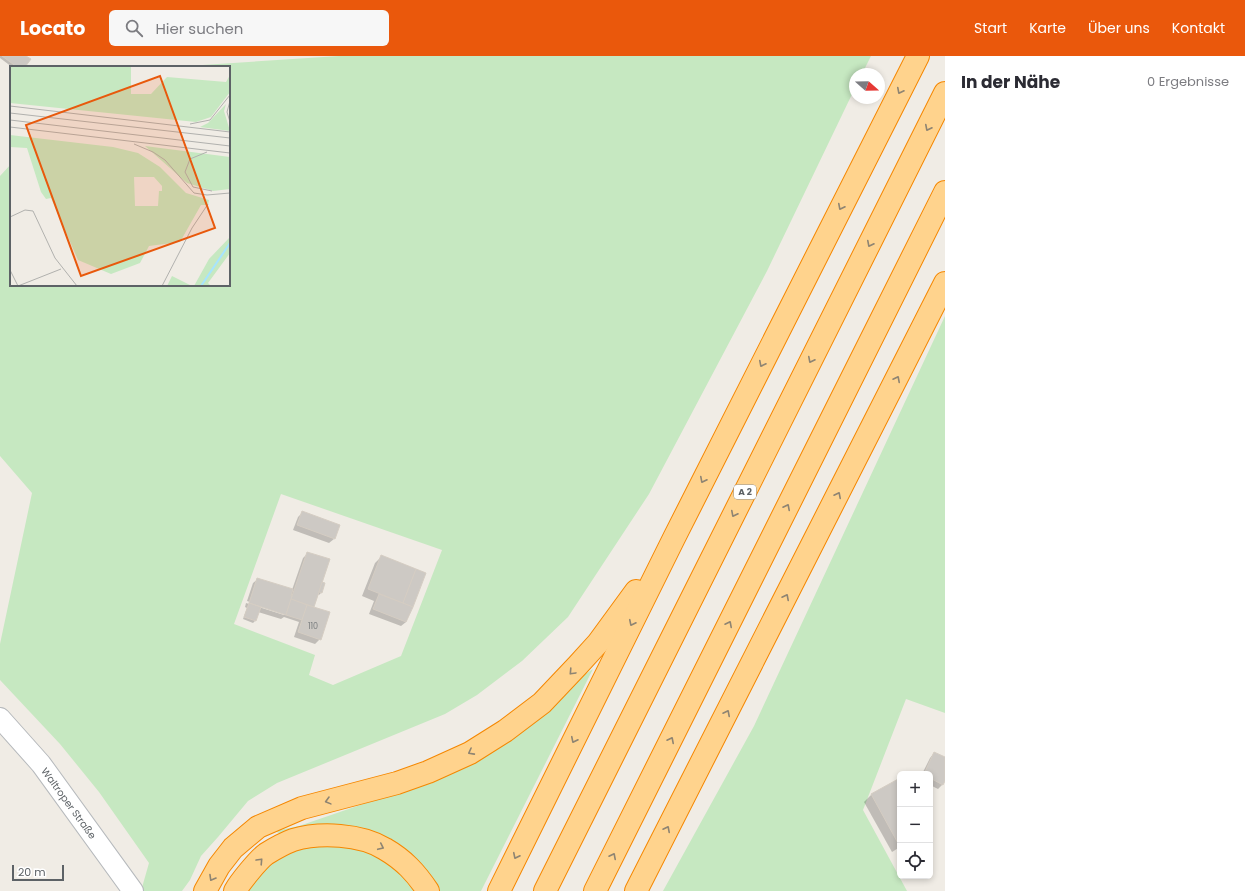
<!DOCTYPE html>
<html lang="de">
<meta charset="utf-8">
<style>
:root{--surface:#fff;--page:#f7f7f7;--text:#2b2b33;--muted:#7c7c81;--line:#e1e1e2;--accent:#ea580c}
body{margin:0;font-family:Poppins,sans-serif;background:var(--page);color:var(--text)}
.controls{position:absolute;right:12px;bottom:12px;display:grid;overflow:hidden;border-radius:6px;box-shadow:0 2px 6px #0003}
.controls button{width:36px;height:36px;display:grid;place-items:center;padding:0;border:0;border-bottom:1px solid var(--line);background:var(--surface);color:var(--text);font:20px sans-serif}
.compass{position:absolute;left:849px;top:12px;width:36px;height:36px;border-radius:50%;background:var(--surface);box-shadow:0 2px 6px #0003;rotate:110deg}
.scale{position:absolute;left:12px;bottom:10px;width:52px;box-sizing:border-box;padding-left:4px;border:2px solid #5d6266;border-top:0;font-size:11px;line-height:14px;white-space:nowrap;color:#5d6266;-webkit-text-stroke:3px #fff;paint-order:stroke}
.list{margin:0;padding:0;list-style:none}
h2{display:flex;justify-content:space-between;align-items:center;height:52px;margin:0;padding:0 16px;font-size:17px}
h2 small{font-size:13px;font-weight:400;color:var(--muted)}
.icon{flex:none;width:22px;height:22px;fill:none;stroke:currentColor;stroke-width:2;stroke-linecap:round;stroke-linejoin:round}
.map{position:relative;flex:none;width:945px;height:835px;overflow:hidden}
header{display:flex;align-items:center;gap:24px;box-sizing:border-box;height:56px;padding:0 20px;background:var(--accent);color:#fff}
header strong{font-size:19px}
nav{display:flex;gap:22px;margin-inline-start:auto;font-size:14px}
.search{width:280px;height:36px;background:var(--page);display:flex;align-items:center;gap:10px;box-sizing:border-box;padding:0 14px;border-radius:6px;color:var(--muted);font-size:15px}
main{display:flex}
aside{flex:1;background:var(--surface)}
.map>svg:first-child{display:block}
.green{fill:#c6e8c1;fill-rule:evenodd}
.shadow{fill:#0003}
.building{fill:#cdc9c4;stroke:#d5cdc3}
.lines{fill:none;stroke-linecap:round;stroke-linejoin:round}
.minor-casing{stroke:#b6b9bc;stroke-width:22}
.motorway-casing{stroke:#f58700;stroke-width:24}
.minor{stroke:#fff;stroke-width:20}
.motorway{stroke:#ffd38d;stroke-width:22}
.oneway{stroke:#8e8472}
.labels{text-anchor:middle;stroke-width:4;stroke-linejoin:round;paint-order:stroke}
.number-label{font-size:8px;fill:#797c7e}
.shield{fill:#fff;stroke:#8e9194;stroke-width:1}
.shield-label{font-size:9px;font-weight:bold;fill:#5d6266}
.street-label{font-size:10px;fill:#5d6266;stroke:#fff}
.inset-river{fill:none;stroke:#a6e4ff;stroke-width:2}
.inset-road{fill:none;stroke:#b1b1ae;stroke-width:1}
.view{fill:#e8590c;fill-opacity:0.15;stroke:#e8590c;stroke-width:2}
.inset-edge{fill:none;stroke:#5d6266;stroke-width:2}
</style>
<header>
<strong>Locato</strong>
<div class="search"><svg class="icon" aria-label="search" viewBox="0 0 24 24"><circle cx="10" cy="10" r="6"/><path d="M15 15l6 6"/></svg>Hier suchen</div>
<nav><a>Start</a><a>Karte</a><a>Über uns</a><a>Kontakt</a></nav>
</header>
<main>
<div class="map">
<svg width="945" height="835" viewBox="0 0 945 835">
<rect width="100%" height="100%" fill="#f0ece5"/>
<!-- green -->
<g class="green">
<path d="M339 0H871L862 18H855V32L767 215 649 438 568 561 522 605 477 639 445 658 277 727 248 745 218 781 201 800 190 824 182 835H141L149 807 99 736 60 688 0 624V588L32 437 0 400V120L11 108V229H229V11H172ZM281 438 442 494 401 600 333 629 309 619 315 599 234 568Z"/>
<path d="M945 260V657L906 643 863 754 907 835H663L754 670Z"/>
<path d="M593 613 481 835H235L292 784 275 775 299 770 433 724 469 710 545 658 584 619Z"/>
</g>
<!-- shadow -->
<g class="shadow">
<path d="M0 0H24V11H12L0 2Z"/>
<path d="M303 456 334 483 329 487 293 474 298 461Z"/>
<path d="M308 497 320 530 324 528 321 537 319 539 318 538 313 552 320 583 315 588 294 581 299 566 284 561 281 563 258 556 255 565 253 567 243 563 247 552 245 551 246 547 284 559V557L247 545 253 527 258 523 292 534 303 502Z"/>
<path d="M382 500 425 517 406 566 401 570 369 558 374 545 362 540 375 507Z"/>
<path d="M934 697 945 702V723L943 728 938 733 930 729V718H922L930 702Z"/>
<path d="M900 723V791L892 796 864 746 871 739Z"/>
</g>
<!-- building -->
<g class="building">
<path d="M2 0H26L31 3 25 11H17Z"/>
<path d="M302 455 340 469 335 483 297 469Z"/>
<path d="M307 496 330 503 314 551 291 543Z"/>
<path d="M381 499 416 513 403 547 368 533Z"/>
<path d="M416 513 426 517 413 551 403 547Z"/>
<path d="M257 522 293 533 291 540H292L286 559 249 547Z"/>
<path d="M322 526 325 527 322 537 319 536Z"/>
<path d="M379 538 413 551 406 566 373 553Z"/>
<path d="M291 543 307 549 302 564 286 559Z"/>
<path d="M249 547 261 551 256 565 244 561Z"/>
<path d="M307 549 330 556 321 584 298 576Z"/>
<path d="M934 696 945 701V725L943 729 930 722V718H924Z"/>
<path d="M900 722V789H899L871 738Z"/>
</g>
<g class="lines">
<!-- minor casing -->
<g class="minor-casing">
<path id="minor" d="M0 662 41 708 133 835"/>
</g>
<!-- motorway casing -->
<g class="motorway-casing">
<g id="motorway">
<path d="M205 835 219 810 233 792 258 771 302 752 397 727 428 716 470 697 505 675 542 647 578 609 598 587 636 535"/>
<path d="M235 835C240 826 258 804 266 798 274 793 285 787 293 784 320 776 361 778 385 793 404 804 416 817 428 835"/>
<path d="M499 835 674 482 918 0"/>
<path d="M545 835 945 37"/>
<path d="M595 835 945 136"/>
<path d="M636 835 945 227"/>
</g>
</g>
<!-- minor -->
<use href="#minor" class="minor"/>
<!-- motorway -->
<use href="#motorway" class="motorway"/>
</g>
<!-- one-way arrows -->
<defs><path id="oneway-chevron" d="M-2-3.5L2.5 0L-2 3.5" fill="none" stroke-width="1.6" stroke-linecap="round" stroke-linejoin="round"/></defs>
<g class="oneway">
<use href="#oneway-chevron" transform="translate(900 35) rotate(117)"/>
<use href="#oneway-chevron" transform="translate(928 72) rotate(117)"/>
<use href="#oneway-chevron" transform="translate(841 151) rotate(117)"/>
<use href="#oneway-chevron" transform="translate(870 188) rotate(117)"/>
<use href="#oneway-chevron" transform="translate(811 304) rotate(117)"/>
<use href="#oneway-chevron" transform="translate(762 308) rotate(117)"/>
<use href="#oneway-chevron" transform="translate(897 323) rotate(-63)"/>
<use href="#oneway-chevron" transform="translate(703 424) rotate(117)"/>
<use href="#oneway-chevron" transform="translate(838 439) rotate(-63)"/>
<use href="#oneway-chevron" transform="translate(787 451) rotate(-63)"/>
<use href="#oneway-chevron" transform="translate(734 458) rotate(117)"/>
<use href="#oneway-chevron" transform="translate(786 541) rotate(-63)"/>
<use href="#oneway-chevron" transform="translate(632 567) rotate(116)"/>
<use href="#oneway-chevron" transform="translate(729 568) rotate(-63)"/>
<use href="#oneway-chevron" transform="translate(572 616) rotate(133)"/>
<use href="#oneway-chevron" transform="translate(727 657) rotate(-63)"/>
<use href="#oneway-chevron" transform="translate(574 684) rotate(116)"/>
<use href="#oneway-chevron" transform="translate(671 684) rotate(-63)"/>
<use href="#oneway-chevron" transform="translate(471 696) rotate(152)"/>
<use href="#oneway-chevron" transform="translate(328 745) rotate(165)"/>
<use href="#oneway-chevron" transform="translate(667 773) rotate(-63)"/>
<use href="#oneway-chevron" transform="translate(381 791) rotate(25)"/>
<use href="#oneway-chevron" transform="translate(516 800) rotate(116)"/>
<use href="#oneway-chevron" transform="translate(613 800) rotate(-63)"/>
<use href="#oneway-chevron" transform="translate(260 805) rotate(-47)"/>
<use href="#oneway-chevron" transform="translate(212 822) rotate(120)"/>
</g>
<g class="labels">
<!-- number labels -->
<g class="number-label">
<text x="313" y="573">110</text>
</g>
<!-- shield labels -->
<rect class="shield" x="734" y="429" width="22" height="14" rx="3"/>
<g class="shield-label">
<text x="745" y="439">A 2</text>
</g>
<!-- street labels -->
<g class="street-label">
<text transform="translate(69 747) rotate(54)" y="4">Waltroper Straße</text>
</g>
</g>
<!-- overview -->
<g transform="translate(10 10)">
<rect width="220" height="220" fill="#f0ece5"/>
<path d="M0 0H121V28H141L157 11 216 16 220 9V26L201 51 186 56 0 37ZM216 38 214 45 220 65 190 61 198 57ZM0 69 103 81 128 87 150 101 176 127 199 134 198 139H191L170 176 139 180 130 197 101 208 68 194 41 132 36 133 31 126 17 82 0 81ZM124 111H144L152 120V125H149L148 140H125ZM135 80 220 91V123L203 125 177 117ZM220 171V187L198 217 201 220H184L199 193ZM162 210 182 220H157Z" fill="#c6e8c1" fill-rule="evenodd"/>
<path class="inset-river" d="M191 220 220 177"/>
<path class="inset-road" d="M220 35 217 46 220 56M0 40 220 66M0 47 220 72M0 54 220 80M180 58 200 54 220 29M0 61 220 87M124 78 143 86 155 94 184 127 197 129 220 127M197 86 180 93 175 106 183 121 202 125M0 151 15 144 23 145 45 192 67 220M0 204 8 220M8 220 51 203M152 220 182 162 198 138"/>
<path class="view" d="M150 10 205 162 71 210 16 59Z"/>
<rect width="220" height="220" class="inset-edge"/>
</g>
</svg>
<div class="controls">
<button>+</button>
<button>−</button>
<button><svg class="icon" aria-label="locate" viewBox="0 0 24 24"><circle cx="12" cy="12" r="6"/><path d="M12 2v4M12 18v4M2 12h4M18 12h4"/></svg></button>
</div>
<svg class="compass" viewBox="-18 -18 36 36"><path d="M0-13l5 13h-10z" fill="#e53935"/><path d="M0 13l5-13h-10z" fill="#7c7c81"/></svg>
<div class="scale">20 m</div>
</div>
<aside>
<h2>In der Nähe<small>0 Ergebnisse</small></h2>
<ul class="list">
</ul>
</aside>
</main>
